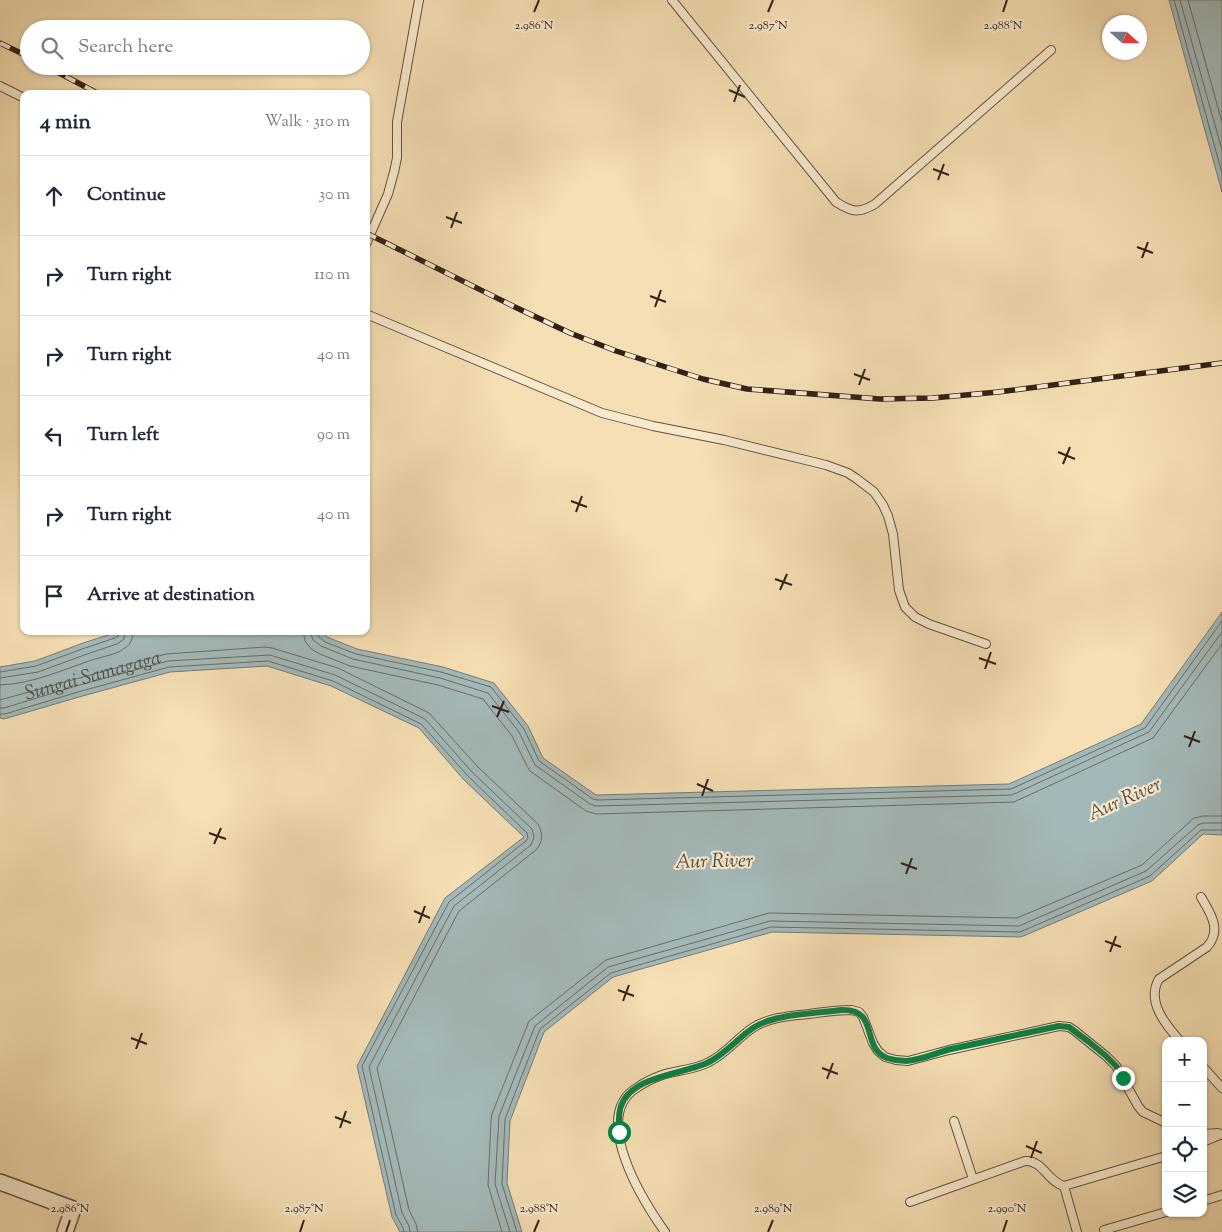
<!DOCTYPE html>
<meta charset="utf-8">
<style>
:root{--surface:#fff;--page:#f6f6f7;--text:#1f2937;--muted:#747a83;--line:#e0e1e3}
body{margin:0;font-family:"Sorts Mill Goudy",serif;background:var(--page);color:var(--text)}
.controls{position:absolute;right:15px;bottom:15px;display:grid;overflow:hidden;border-radius:10px;box-shadow:0 1px 4px #0004}
.controls button{width:45px;height:45px;display:grid;place-items:center;padding:0;border:0;border-bottom:1px solid var(--line);background:var(--surface);color:var(--text);font:25px sans-serif}
.compass{position:absolute;left:1102px;top:15px;width:45px;height:45px;border-radius:50%;background:var(--surface);box-shadow:0 1px 4px #0004;rotate:111deg}
.stop{position:absolute;width:15px;height:15px;margin:-11px;border:4px solid #0b8043;border-radius:50%;background:#fff}
.stop.end{background:#0b8043;border-color:#fff;box-shadow:0 1px 5px #0008}
.list{margin:0;padding:0;list-style:none}
h2{display:flex;justify-content:space-between;align-items:center;height:65px;margin:0;padding:0 20px;font-size:21px}
h2 small{font-size:16px;font-weight:400;color:var(--muted)}
.list li{display:grid;grid-template-columns:32px 1fr auto;gap:15px;align-items:center;box-sizing:border-box;height:80px;padding:0 20px;border-top:1px solid var(--line)}
.list b{display:block;font-size:19px;white-space:nowrap}
.list em{font-size:16px;font-style:normal;color:var(--muted)}
.icon{flex:none;width:28px;height:28px;fill:none;stroke:currentColor;stroke-width:2;stroke-linecap:round;stroke-linejoin:round}
.map{position:relative;flex:none;width:1222px;height:1232px;overflow:hidden}
.search{position:absolute;background:var(--surface);box-shadow:0 1px 4px #0004;left:20px;top:20px;width:350px;height:55px;display:flex;align-items:center;gap:12px;box-sizing:border-box;padding:0 18px;border-radius:28px;color:var(--muted);font-size:19px}
.panel{position:absolute;background:var(--surface);box-shadow:0 1px 4px #0004;left:20px;top:90px;width:350px;height:545px;border-radius:10px}
.map>svg:first-child{display:block}
.water{fill:#a3b9b9;stroke:#767c78}
.lines{fill:none;stroke-linecap:round;stroke-linejoin:round}
.shore{stroke:#6b6c68;stroke-width:1}
.lane-casing{stroke:#64503e;stroke-width:10}
.street-casing{stroke:#64503e;stroke-width:18}
.lane{stroke:#f9eace;stroke-width:8}
.street{stroke:#f9eace;stroke-width:15}
.rail-casing{stroke:#332017;stroke-width:5.5}
.rail{stroke:#f9eace;stroke-width:4;stroke-dasharray:11;stroke-linecap:butt}
.route{stroke:#0b8043;stroke-width:6}
.ticks{fill:none;stroke:#332017;stroke-width:2}
.labels{text-anchor:middle;stroke-width:4.5;stroke-linejoin:round;paint-order:stroke}
.water-label{font-size:20px;font-style:italic;fill:#554e48;stroke:#f9eace}
.ticks-label{font-size:12px;text-anchor:middle;fill:#332017;stroke:#f9eace;stroke-width:4.5;stroke-linejoin:round;paint-order:stroke}
</style>
<div class="map">
<svg width="1222" height="1232" viewBox="0 0 1222 1232">
<rect width="100%" height="100%" fill="#f6dfb4"/>
<filter id="stains"><feTurbulence type="fractalNoise" baseFrequency=".004" numOctaves="4"/><feColorMatrix values="0 0 0 0 .2 0 0 0 0 .09 0 0 0 0 .02 0 0 0 .5 -.17"/></filter>
<radialGradient id="worn" r=".72"><stop offset=".6" stop-color="#630" stop-opacity="0"/><stop offset="1" stop-color="#630" stop-opacity=".3"/></radialGradient>
<!-- water -->
<g class="water">
<path d="M1169 0H1222V192Z"/>
<path d="M1222 612V835L1203 834 1152 881 1021 937 772 932 613 977 544 1032 510 1121 507 1183 522 1232H400L392 1217 357 1066 445 898 524 837 464 780 419 728 331 686 267 666 170 672 79 697 4 719 0 718V667L35 661 83 643 121 631H319L327 637 357 649 443 667 494 683 528 726 543 758 596 795 1009 784 1141 724Z"/>
</g>
<g class="lines">
<!-- shore -->
<g class="shore">
<path d="M1174 0 1222 173"/>
<path d="M1180 0 1222 150"/>
<path d="M1188 0 1222 122"/>
<path d="M303 631 305 641 311 649 320 654 350 666 438 685 483 699 512 736 527 766 530 771 586 811 596 814 1014 802 1153 738 1222 644"/>
<path d="M310 631 313 640 321 646 353 659 440 678 488 693 519 732 535 765 590 804 596 806 1012 795 1149 732 1222 632"/>
<path d="M317 631 318 636 325 642 356 654 441 672 491 687 524 729 539 761 593 799 597 800 1011 789 1145 728 1222 621"/>
<path d="M0 672 36 666 85 648 115 638 118 636 119 631"/>
<path d="M0 678 38 672 87 654 117 644 124 639 125 631"/>
<path d="M0 685C31 684 60 671 89 661 99 657 117 655 125 648 131 644 133 638 133 631"/>
<path id="s1" d="M0 700 166 654 265 647 272 648 338 668 429 713 478 767 538 824C543 833 543 842 536 850L459 911 377 1068 409 1210 416 1224 418 1232"/>
<path d="M0 708H4L76 686 168 661 270 655 335 675 425 719 472 772 532 829 534 837 531 845 454 906 369 1067 402 1213 409 1226 410 1232"/>
<path d="M0 714H5L78 692 169 667 268 661 333 681 421 724 468 776 527 833 528 838 526 841 449 902 362 1066 396 1215 403 1228 404 1232"/>
<path d="M502 1232 488 1185 491 1120 492 1114 529 1021 606 960 769 913 1017 918 1142 865 1194 818 1203 816H1222"/>
<path d="M510 1232 495 1184 499 1116 535 1026 608 967 770 921 1019 926 1146 871 1198 825 1203 823H1222"/>
<path d="M517 1232 502 1184 505 1119 540 1029 611 973 771 927 1020 932 1150 876 1201 830H1222"/>
</g>
<!-- lane casing -->
<g class="lane-casing">
<g id="lane">
<path d="M672 0 836 202C852 212 858 214 875 204L1051 50"/>
<path d="M0 86 24 98"/>
<path d="M366 244 388 194 394 172 397 158V122L419 0"/>
<path d="M366 314 602 413 653 426 724 440 826 465 848 473 857 479 874 492 883 505 888 516 893 534 899 590 905 607 915 617 929 624 986 644"/>
<path d="M1180 1041C1165 1024 1146 1001 1159 979L1207 947C1222 930 1211 914 1201 897"/>
<path d="M1203 1067 1222 1088"/>
<path d="M954 1121 973 1179"/>
<path d="M1203 1134 1218 1133"/>
<path d="M1203 1142 1222 1134"/>
<path d="M1064 1186 1077 1232"/>
<path d="M1203 1201 1222 1195"/>
<path d="M910 1202 1025 1161C1043 1160 1048 1182 1064 1186L1166 1156"/>
<path d="M1104 1230 1166 1212"/>
<path d="M665 1232C643 1201 589 1115 638 1087 645 1082 654 1078 662 1075 677 1070 695 1070 709 1062 726 1054 738 1037 754 1027 770 1017 790 1016 809 1014 823 1012 837 1010 851 1010L859 1012 863 1017 873 1043 878 1051 885 1057 896 1060 908 1061 949 1050 1059 1026 1069 1027 1075 1031 1106 1056 1116 1066 1138 1106 1143 1112 1166 1123"/>
</g>
</g>
<!-- street casing -->
<g class="street-casing">
<path id="street" d="M0 1182 73 1209 65 1232"/>
</g>
<!-- lane -->
<use href="#lane" class="lane"/>
<!-- street -->
<use href="#street" class="street"/>
<!-- rail casing -->
<g class="rail-casing">
<g id="rail">
<path d="M0 43 29 57"/>
<path d="M46 66 99 94"/>
<path d="M366 233 517 308 570 333 616 351 703 379 747 389 880 399 933 398 998 392 1222 363"/>
</g>
</g>
<!-- rail -->
<use href="#rail" class="rail"/>
</g>
<g class="lines">
<!-- route -->
<path class="route" d="M619 1132C619 1124 618 1114 621 1106 631 1076 683 1074 707 1063 723 1056 738 1038 753 1028 773 1014 817 1013 842 1010 880 1009 860 1047 887 1058 893 1060 900 1061 906 1061 921 1060 936 1053 951 1049 987 1041 1023 1034 1059 1026L1069 1027 1089 1042 1106 1056 1116 1066 1123 1078"/>
</g>
<!-- ticks -->
<path class="ticks" d="M534 12 539 0M768 12 773 0M1003 12 1007 0M729 90 745 97M734 102 740 85M933 169 949 175M938 180 944 164M446 217 462 223M451 228 457 212M1137 247 1153 253M1142 258 1148 242M650 296 666 302M655 307 661 290M854 374 870 380M859 385 865 369M1058 452 1075 459M1063 464 1070 447M571 501 587 507M576 512 582 496M775 579 792 585M780 590 787 574M979 658 996 664M985 669 991 652M492 706 509 712M497 717 504 701M1184 736 1200 742M1189 747 1195 731M697 784 713 791M702 796 708 779M209 833 226 839M214 844 221 828M901 863 917 869M906 874 912 858M414 911 430 918M419 923 425 906M1105 941 1121 947M1110 952 1116 936M618 990 634 996M623 1001 629 985M131 1038 147 1044M136 1049 142 1033M822 1068 838 1074M827 1079 833 1063M335 1117 351 1123M340 1128 346 1111M1026 1146 1042 1153M1031 1158 1037 1141M66 1232 70 1220M300 1232 304 1220M534 1232 539 1220M768 1232 773 1220M1003 1232 1007 1220"/>
<g class="labels">
<!-- water labels -->
<g class="water-label">
<text dy="7" stroke="none"><textPath href="#s1" startOffset="96">Sungai Samagaga</textPath></text>
<text transform="translate(1124 798) rotate(-24)" y="7">Aur River</text>
<text transform="translate(714 860) rotate(-1)" y="7">Aur River</text>
</g>
</g>
<g class="ticks-label">
<text x="534" y="29">2.986°N</text>
<text x="768" y="29">2.987°N</text>
<text x="1003" y="29">2.988°N</text>
<text x="70" y="1212">2.986°N</text>
<text x="304" y="1212">2.987°N</text>
<text x="539" y="1212">2.988°N</text>
<text x="773" y="1212">2.989°N</text>
<text x="1007" y="1212">2.990°N</text>
</g>
<rect width="100%" height="100%" filter="url(#stains)"/>
<rect width="100%" height="100%" fill="url(#worn)"/>
</svg>
<div class="controls">
<button>+</button>
<button>−</button>
<button><svg class="icon" aria-label="locate" viewBox="0 0 24 24"><circle cx="12" cy="12" r="6"/><path d="M12 2v4M12 18v4M2 12h4M18 12h4"/></svg></button>
<button><svg class="icon" aria-label="layers" viewBox="0 0 24 24"><path d="M12 4l9 5-9 5-9-5zM3 14l9 5 9-5"/></svg></button>
</div>
<svg class="compass" viewBox="-18 -18 36 36"><path d="M0-13l5 13h-10z" fill="#e53935"/><path d="M0 13l5-13h-10z" fill="#747a83"/></svg>
<div class="stop" style="left:619px;top:1132px"></div>
<div class="stop end" style="left:1123px;top:1078px"></div>
<div class="search"><svg class="icon" aria-label="search" viewBox="0 0 24 24"><circle cx="10" cy="10" r="6"/><path d="M15 15l6 6"/></svg>Search here</div>
<section class="panel">
<h2>4 min<small>Walk · 310 m</small></h2>
<ul class="list">
<li><svg class="icon" aria-label="ahead" viewBox="0 0 24 24"><path d="M12 20V5M6 11l6-6 6 6"/></svg><div><b>Continue</b></div><em>30 m</em></li>
<li><svg class="icon" aria-label="right" viewBox="0 0 24 24"><path d="M7 20v-9h11M14 6l5 5-5 5"/></svg><div><b>Turn right</b></div><em>110 m</em></li>
<li><svg class="icon" aria-label="right" viewBox="0 0 24 24"><path d="M7 20v-9h11M14 6l5 5-5 5"/></svg><div><b>Turn right</b></div><em>40 m</em></li>
<li><svg class="icon" aria-label="left" viewBox="0 0 24 24"><path d="M17 20v-9H6M10 6l-5 5 5 5"/></svg><div><b>Turn left</b></div><em>90 m</em></li>
<li><svg class="icon" aria-label="right" viewBox="0 0 24 24"><path d="M7 20v-9h11M14 6l5 5-5 5"/></svg><div><b>Turn right</b></div><em>40 m</em></li>
<li><svg class="icon" aria-label="arrive" viewBox="0 0 24 24"><path d="M6 21V4h12l-3 4 3 4H6"/></svg><div><b>Arrive at destination</b></div></li>
</ul>
</section>
</div>
